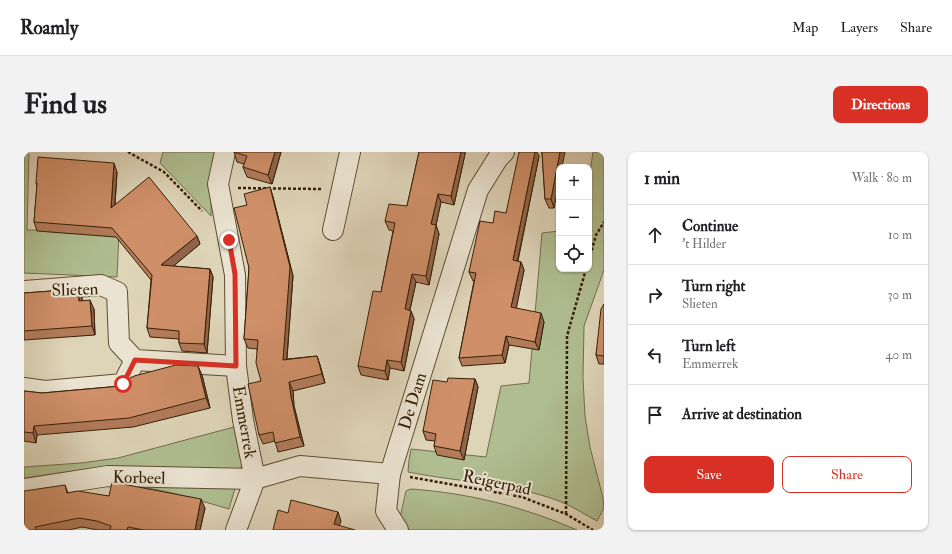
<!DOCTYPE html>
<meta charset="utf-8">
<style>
:root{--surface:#fff;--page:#f2f2f2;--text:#202124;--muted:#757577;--line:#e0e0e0;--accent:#d93025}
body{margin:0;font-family:"IM FELL Double Pica",serif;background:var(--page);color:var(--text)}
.controls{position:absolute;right:12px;top:12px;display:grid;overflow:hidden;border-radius:8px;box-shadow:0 1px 3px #0004}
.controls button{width:36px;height:36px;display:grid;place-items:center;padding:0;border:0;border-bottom:1px solid var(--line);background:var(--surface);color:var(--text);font:20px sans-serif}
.stop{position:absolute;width:12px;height:12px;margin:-9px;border:3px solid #d93025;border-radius:50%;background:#fff}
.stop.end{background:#d93025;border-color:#fff;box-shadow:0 1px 4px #0008}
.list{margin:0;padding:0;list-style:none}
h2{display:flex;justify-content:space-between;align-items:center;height:52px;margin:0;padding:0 16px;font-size:17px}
h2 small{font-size:13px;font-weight:400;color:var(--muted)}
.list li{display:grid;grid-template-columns:26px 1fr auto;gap:12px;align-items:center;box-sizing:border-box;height:60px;padding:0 16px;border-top:1px solid var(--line)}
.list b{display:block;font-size:15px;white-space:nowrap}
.list p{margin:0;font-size:13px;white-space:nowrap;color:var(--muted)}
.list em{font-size:13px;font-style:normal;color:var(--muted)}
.actions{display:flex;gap:8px;padding:12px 16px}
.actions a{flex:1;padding:9px 0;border:1px solid var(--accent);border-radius:8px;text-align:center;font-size:14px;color:var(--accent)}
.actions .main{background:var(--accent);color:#fff}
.icon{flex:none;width:22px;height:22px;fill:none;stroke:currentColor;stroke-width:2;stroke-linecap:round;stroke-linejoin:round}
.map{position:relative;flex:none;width:580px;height:378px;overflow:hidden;border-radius:8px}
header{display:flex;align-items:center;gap:24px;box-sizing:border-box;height:56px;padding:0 20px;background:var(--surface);border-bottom:1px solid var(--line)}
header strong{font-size:19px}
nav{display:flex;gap:22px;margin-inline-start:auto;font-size:14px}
.intro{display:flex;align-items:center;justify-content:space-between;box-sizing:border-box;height:96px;padding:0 24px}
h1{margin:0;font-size:28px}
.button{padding:10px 18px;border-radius:8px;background:var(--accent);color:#fff;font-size:14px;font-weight:700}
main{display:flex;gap:24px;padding:0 24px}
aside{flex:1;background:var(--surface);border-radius:8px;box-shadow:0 1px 3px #0004}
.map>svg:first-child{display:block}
.green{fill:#afbd90;stroke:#726e4c}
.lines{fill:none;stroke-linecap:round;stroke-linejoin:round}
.minor-casing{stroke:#604d33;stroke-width:22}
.path{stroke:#362007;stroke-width:2.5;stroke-dasharray:3 2;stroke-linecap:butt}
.minor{stroke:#eae3d1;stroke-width:20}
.wall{fill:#b27b5a;stroke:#362007}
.shaded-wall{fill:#91644a;stroke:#362007}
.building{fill:#cf8f69;stroke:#362007}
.route{stroke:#d93025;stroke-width:5}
.labels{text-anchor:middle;stroke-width:4;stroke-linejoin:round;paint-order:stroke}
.street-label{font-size:17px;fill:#362007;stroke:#eae3d1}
</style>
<header>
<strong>Roamly</strong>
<nav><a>Map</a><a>Layers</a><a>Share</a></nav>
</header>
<div class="intro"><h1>Find us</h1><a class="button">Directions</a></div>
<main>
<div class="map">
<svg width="580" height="378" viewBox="0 0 580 378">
<rect width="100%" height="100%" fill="#ded4b8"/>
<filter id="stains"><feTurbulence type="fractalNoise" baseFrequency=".005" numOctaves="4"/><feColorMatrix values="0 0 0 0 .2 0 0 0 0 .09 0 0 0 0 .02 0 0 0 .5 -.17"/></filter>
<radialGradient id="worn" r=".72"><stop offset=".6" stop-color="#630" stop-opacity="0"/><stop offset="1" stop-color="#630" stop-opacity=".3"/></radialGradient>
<!-- green -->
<g class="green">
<path d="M0 0H5L3 78 95 80 93 125 0 121Z"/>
<path d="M139 0H194L188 19 187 64 136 11Z"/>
<path d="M569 0H580V118L560 174 559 226 561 264 566 295 579 346 580 356 573 369C560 362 548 354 535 349 487 331 434 330 384 320L385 308 387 297 462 305 477 234 505 231 518 81 535 79V117H565V27Z"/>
<path d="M210 275 218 312 205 357C170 347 134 335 97 333 65 331 32 339 0 344V315L57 311 94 306Z"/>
<path d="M387 337C445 341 500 355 553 378H382L375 370 382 339Z"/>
</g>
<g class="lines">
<!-- minor casing -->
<g class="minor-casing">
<g id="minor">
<path d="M309 78 326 0"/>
<path d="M0 139 77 133 93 140 95 191 111 208 212 214"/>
<path d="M0 236 21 239 99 232 111 208"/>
<path d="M366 322 362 359 374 378"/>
<path d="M0 337 84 324 231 327 219 268 212 214 211 123 194 32 201 0"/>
<path d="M212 378 231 327 276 314 366 322 454 38 474 6 480 0"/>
</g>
</g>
<!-- path -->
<g class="path">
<path d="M104 0 140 20 178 59"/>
<path d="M214 36 297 37"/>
<path d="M565 108 572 83 580 70"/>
<path d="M386 325 498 345 542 362 569 378"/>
<path d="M542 362 543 184 562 117"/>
</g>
<!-- minor -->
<use href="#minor" class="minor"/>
</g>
<!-- wall -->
<g class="wall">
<path d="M210 0H257L248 32 223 25 219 15 220 12 213 10Z"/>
<path d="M395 0H441V2L430 53 417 50 412 73 415 82 405 133 392 130 386 158 387 159 390 167 380 219 366 216 364 228 337 223 334 214 357 140 369 79 365 78 361 69 383 54Z"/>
<path d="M518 0 530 56H525L521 47Z"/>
<path d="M515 4 494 109 497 110 500 118 492 156 520 170 515 198 485 193 481 211 438 214 435 206 450 129H449L445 120 469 71 482 61Z"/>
<path d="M93 20 91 53 173 84 176 92 149 114 186 117 189 125 183 201 158 199 155 191V187L126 185 123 176 127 128 92 85 13 79 10 70 13 34 12 31Z"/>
<path d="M246 35 249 45 269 124 263 207 293 204 296 213 301 231 269 239 270 254 280 294 254 300 251 289 239 292 235 283 237 229 233 197 224 196 220 187 225 116 223 53Z"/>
<path d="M54 137 58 146V148L70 157 71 183 0 188V141Z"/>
<path d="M580 152V212H575L572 203Z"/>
<path d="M178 223 186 256 109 275 13 283 12 291 0 289V239L18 241 97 234Z"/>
<path d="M451 227 454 235 440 308 413 303 410 294 411 289 402 288 399 279 423 230Z"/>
<path d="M41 333 44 341 85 344 181 356 176 378H74L58 375 45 378H0Z"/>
</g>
<!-- shaded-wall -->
<g class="shaded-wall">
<path d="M251 0H257L248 32 244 23Z"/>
<path d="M437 0H441V2L430 53 427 44Z"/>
<path d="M511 0H513L515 4 492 116 489 108Z"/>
<path d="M536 0H541L538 15H535V32L530 56 527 47Z"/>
<path d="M90 11 93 20 90 65 87 56Z"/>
<path d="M246 35 249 45 269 124 262 217 259 208Z"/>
<path d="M414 42 417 50 412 73 415 82 405 133 402 124 407 72Z"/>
<path d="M173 84 176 92 140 122 137 113Z"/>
<path d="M497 110 500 118 491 163 487 155Z"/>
<path d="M186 117 189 125 183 201 180 192Z"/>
<path d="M388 122 392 130 384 166 381 157Z"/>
<path d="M54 137 58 146 59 158 55 149Z"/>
<path d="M66 148 70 157 71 183 68 174Z"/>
<path d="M387 159 390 167 380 219 377 210Z"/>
<path d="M517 161 520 170 515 198 511 190Z"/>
<path d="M482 184 485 193 481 211 478 203Z"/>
<path d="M293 204 296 213 301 231 298 222Z"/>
<path d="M363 208 366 216 364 228 361 219Z"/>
<path d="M174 214 178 223 186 256 182 246Z"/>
<path d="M451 227 454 235 440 308 436 299Z"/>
<path d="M265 230 269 239 270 254 280 294 276 285 267 245Z"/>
<path d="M10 274 13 283 12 291 9 281Z"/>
<path d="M177 347 181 356 176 378H171Z"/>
<path d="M314 360 317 369 314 378 310 372Z"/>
</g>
<!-- building -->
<g class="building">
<path d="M210 0H251L244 23 219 15 223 4Z"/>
<path d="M395 0H437L427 44 414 42 407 72 412 73 402 124 388 122 381 157 387 159 377 210 363 208 361 219 334 214 349 139 357 140 371 71 361 69 365 52 383 54Z"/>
<path d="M495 0H511L489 108 497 110 487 155 517 161 511 190 482 184 478 203 435 206 452 121 445 120 456 69 469 71 471 59 482 61Z"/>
<path d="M518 0H536L527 47H521Z"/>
<path d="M14 5 90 11 87 56 125 25 173 84 137 113 186 117 180 192 155 191V179L123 176 128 123 88 76 10 70 13 31H12Z"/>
<path d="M246 35 266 115 259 208 293 204 298 222 265 230 267 245 276 285 251 291 249 280 235 283 224 232 237 229 232 211 234 188 220 187 225 116 210 56 223 53 220 42Z"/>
<path d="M54 137 55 149 66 148 68 174 0 179V141Z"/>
<path d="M580 152V204L572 203 577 157Z"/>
<path d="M152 213 174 214 182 246 105 266 10 274 9 281 0 280V239L18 241 97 234 102 232 107 225H110V224Z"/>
<path d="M424 226 451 227 436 299 410 294 412 282 399 279 409 228 423 230Z"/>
<path d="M88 330 177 347 171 378H120L104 375 103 378H86L87 374 73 369 55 366 11 375 12 378H0V339L41 333 43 341 54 339 85 344Z"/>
<path d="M267 348 314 360 310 372 331 378H249L254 358 264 361Z"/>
</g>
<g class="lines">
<!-- route -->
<path class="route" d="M99 232 111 208 212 214 211 122 205 88"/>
</g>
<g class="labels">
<!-- street labels -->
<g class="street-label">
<text transform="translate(51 137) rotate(-2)" y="6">Slieten</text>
<text transform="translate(388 249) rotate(-73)" y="6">De Dam</text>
<text transform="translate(221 270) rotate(80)" y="6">Emmerrek</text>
<text transform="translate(115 325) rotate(1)" y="6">Korbeel</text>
<text transform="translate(473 330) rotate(12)" y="6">Reigerpad</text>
</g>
</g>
<rect width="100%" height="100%" filter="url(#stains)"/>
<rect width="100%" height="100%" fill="url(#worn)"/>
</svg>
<div class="controls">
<button>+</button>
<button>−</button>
<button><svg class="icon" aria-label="locate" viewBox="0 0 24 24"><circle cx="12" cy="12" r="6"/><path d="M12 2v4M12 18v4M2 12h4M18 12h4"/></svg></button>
</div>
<div class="stop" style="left:99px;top:232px"></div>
<div class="stop end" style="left:205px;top:88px"></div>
</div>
<aside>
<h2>1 min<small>Walk · 80 m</small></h2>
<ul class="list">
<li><svg class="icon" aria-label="ahead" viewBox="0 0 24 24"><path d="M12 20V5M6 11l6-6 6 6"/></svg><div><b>Continue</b><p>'t Hilder</p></div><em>10 m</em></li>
<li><svg class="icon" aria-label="right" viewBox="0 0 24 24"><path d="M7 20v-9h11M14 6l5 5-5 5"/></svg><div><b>Turn right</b><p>Slieten</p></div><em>30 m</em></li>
<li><svg class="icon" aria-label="left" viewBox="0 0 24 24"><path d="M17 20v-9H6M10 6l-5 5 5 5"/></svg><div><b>Turn left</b><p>Emmerrek</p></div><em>40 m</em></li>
<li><svg class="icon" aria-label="arrive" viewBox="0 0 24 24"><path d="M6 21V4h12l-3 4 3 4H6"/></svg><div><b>Arrive at destination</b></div></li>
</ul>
<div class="actions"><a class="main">Save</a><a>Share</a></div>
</aside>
</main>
